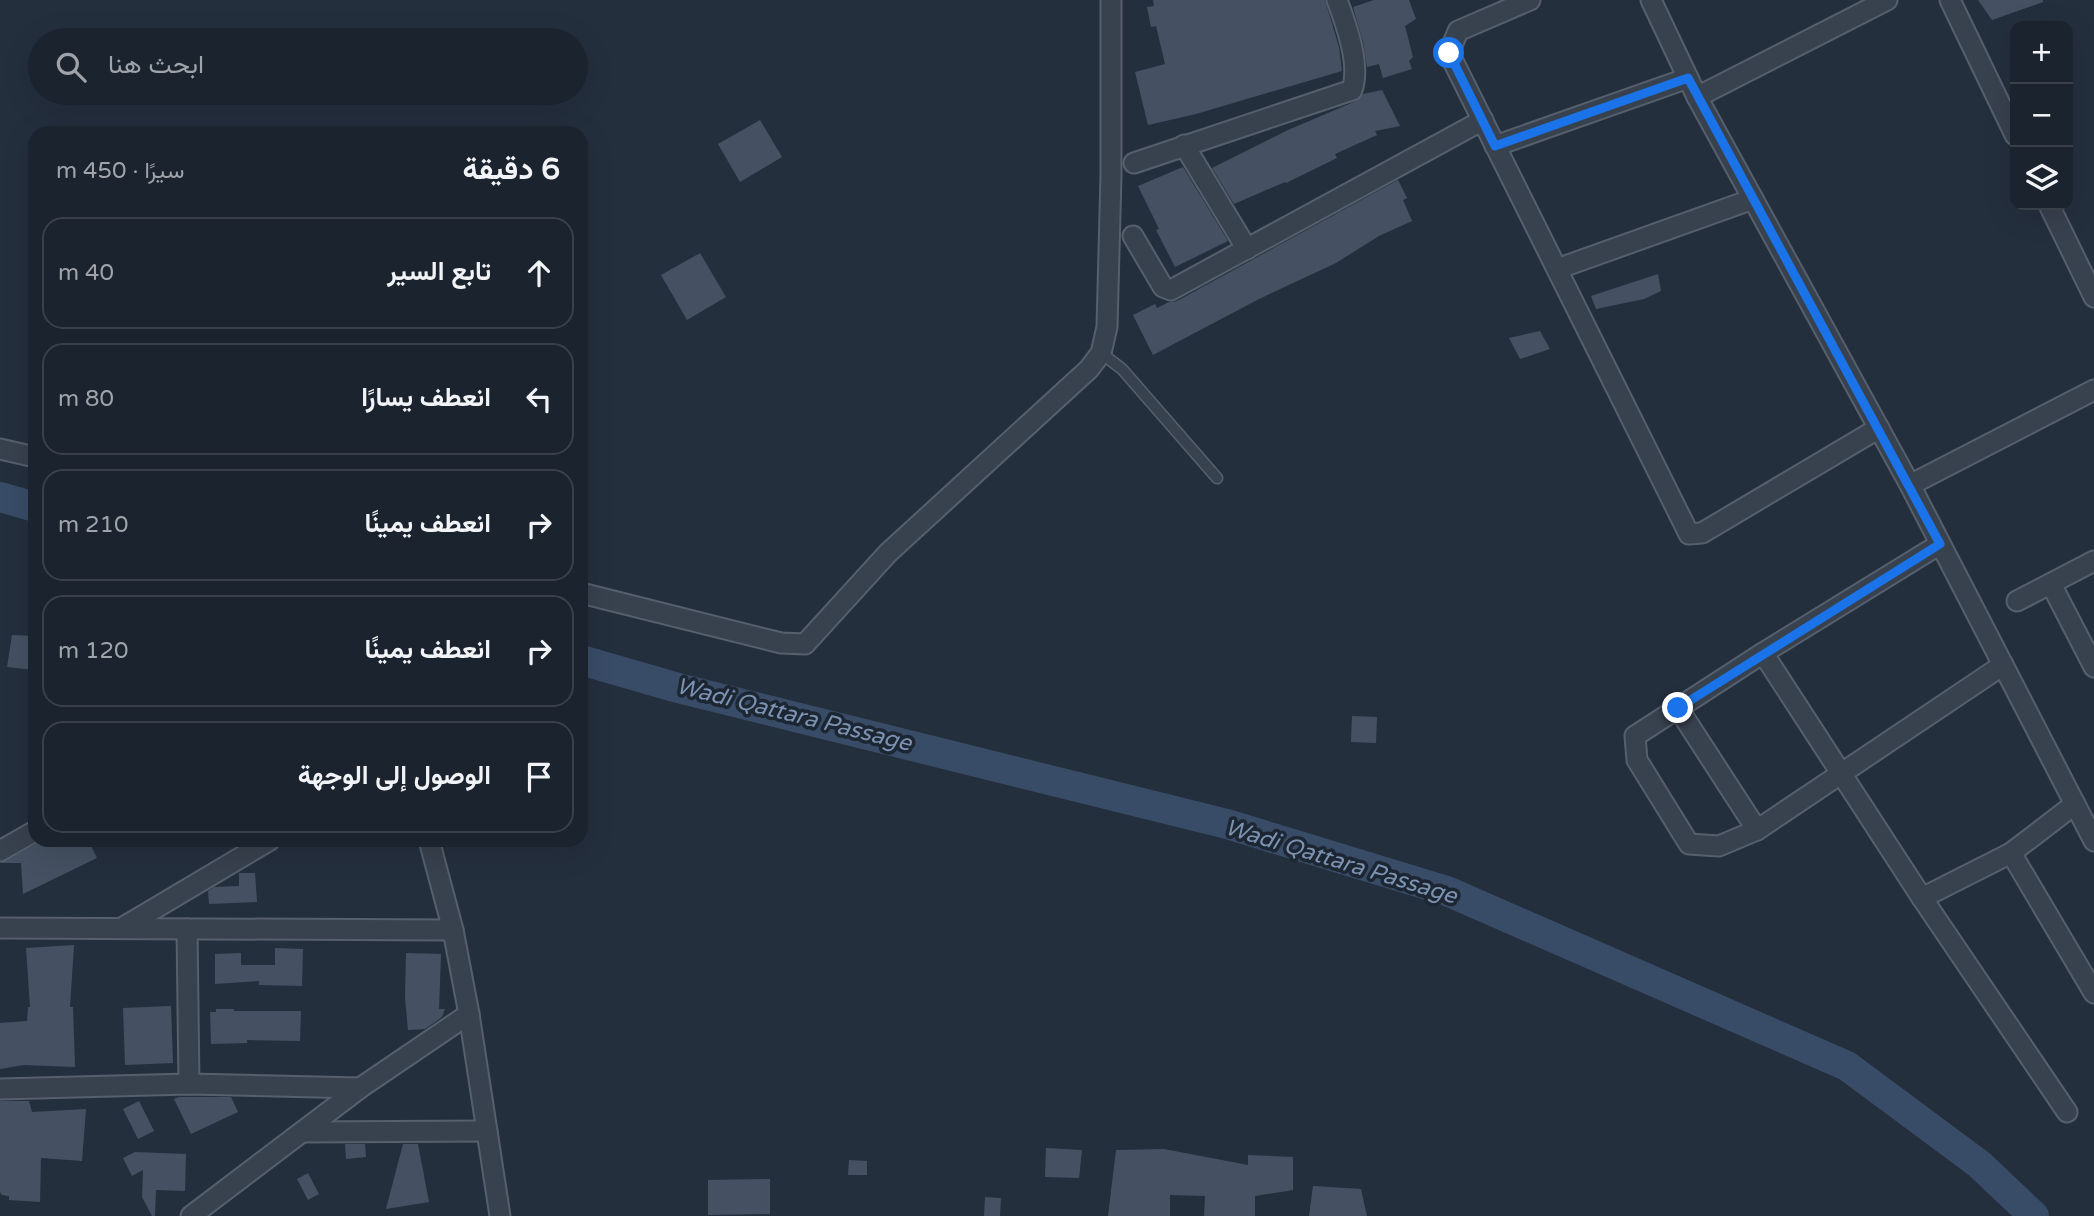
<!DOCTYPE html>
<html lang="ar">
<meta charset="utf-8">
<style>
:root{--surface:#1b232e;--page:#282f3a;--text:#f1f3f6;--muted:#a0a4aa;--line:#39404a}
body{margin:0;font-family:"Varela Round",Vazirmatn,sans-serif;background:var(--page);color:var(--text);direction:rtl}
.controls{position:absolute;right:21px;top:21px;display:grid;overflow:hidden;border-radius:14px;box-shadow:0 7px 28px #0002}
.controls button{width:63px;height:63px;display:grid;place-items:center;padding:0;border:0;border-bottom:2px solid var(--line);background:var(--surface);color:var(--text);font:35px sans-serif}
.stop{position:absolute;width:21px;height:21px;margin:-16px;border:5px solid #1a73e8;border-radius:50%;background:#fff}
.stop.end{background:#1a73e8;border-color:#fff;box-shadow:0 2px 7px #0008}
.list{margin:0;padding:0;list-style:none}
h2{display:flex;justify-content:space-between;align-items:center;height:91px;margin:0;padding:0 28px;font-size:30px}
h2 small{font-size:23px;font-weight:400;color:var(--muted)}
.list li{display:grid;grid-template-columns:46px 1fr auto;gap:21px;align-items:center;box-sizing:border-box;height:112px;margin:0 14px 14px;padding:0 14px;border:2px solid var(--line);border-radius:21px}
.list b{display:block;font-size:26px;white-space:nowrap}
.list em{font-size:23px;font-style:normal;color:var(--muted)}
.icon{flex:none;width:38px;height:38px;fill:none;stroke:currentColor;stroke-width:2;stroke-linecap:round;stroke-linejoin:round}
.map{position:relative;flex:none;width:2094px;height:1216px;overflow:hidden;direction:ltr}
.search{position:absolute;background:var(--surface);box-shadow:0 7px 28px #0002;left:28px;top:28px;width:560px;height:77px;display:flex;align-items:center;gap:18px;box-sizing:border-box;padding:0 24px;border-radius:38px;color:var(--muted);font-size:26px}
.panel{position:absolute;background:var(--surface);box-shadow:0 7px 28px #0002;left:28px;top:126px;width:560px;height:721px;border-radius:21px;direction:rtl}
.map>svg:first-child{display:block}
.lines{fill:none;stroke-linecap:round;stroke-linejoin:round}
.river{stroke:#394c67;stroke-width:30}
.building{fill:#455162}
.service-casing{stroke:#565f6c;stroke-width:13}
.minor-casing{stroke:#565f6c;stroke-width:23}
.service{stroke:#38414e;stroke-width:10}
.minor{stroke:#38414e;stroke-width:19}
.route{stroke:#1a73e8;stroke-width:9}
.labels{text-anchor:middle;stroke-width:7;stroke-linejoin:round;paint-order:stroke}
.water-label{font-size:23px;font-style:italic;fill:#7c92b1;stroke:#1d2633}
</style>
<div class="map">
<svg width="2094" height="1216" viewBox="0 0 2094 1216">
<rect width="100%" height="100%" fill="#242f3e"/>
<g class="lines">
<!-- river -->
<g class="river">
<path d="M0 497 35 507"/>
<path d="M581 660 678 688 1227 824 1447 891 1847 1066 1979 1164 2034 1216"/>
</g>
</g>
<!-- building -->
<g class="building">
<path d="M1153 0H1325L1339 47 1342 71 1196 114 1148 125 1135 72 1165 64 1156 26 1151 27 1147 7 1154 6Z"/>
<path d="M1374 0H1409L1416 19 1405 26 1413 57 1409 61 1412 69 1383 78 1379 64 1367 67 1363 42 1353 7Z"/>
<path d="M1978 0H2043V2L1992 20Z"/>
<path d="M1382 90 1400 126 1375 131 1377 135 1335 154 1337 158 1286 183 1285 182 1234 204 1212 168 1288 130 1356 101 1363 94Z"/>
<path d="M760 120 782 157 740 182 718 144Z"/>
<path d="M1183 167 1228 241 1175 267 1156 230 1159 229 1138 186Z"/>
<path d="M1398 180 1407 198 1403 200 1412 221 1379 236 1336 263 1259 299 1153 355 1133 315 1155 304 1157 308 1169 302 1177 301Z"/>
<path d="M700 253 726 297 687 320 661 275Z"/>
<path d="M1658 274 1661 291 1644 299 1596 309 1591 296Z"/>
<path d="M1540 331 1550 349 1520 359 1509 338Z"/>
<path d="M12 635 35 636V670L7 667Z"/>
<path d="M1352 716 1377 717 1376 743 1351 742Z"/>
<path d="M43 840H88L97 858 23 894 21 863H1Z"/>
<path d="M239 873H255L257 902 209 904 208 891 214 887 239 886Z"/>
<path d="M74 945 70 1007H73L75 1067 24 1065 0 1069V1023L27 1021 28 1007H30L26 948Z"/>
<path d="M275 948 303 949 302 986 259 985V981L215 984V954L241 953V965H275Z"/>
<path d="M406 953 441 954 439 1009H445L442 1017 425 1029 408 1030 405 998Z"/>
<path d="M171 1006 173 1063 125 1065 123 1008Z"/>
<path d="M216 1009H234V1011H301L300 1041 247 1040V1043L211 1044 210 1012H216Z"/>
<path d="M179 1097H231L238 1112 191 1134 174 1099Z"/>
<path d="M0 1101H29L32 1112 86 1109 82 1161 41 1158 40 1202 9 1200V1196L2 1195 0 1192Z"/>
<path d="M139 1101 154 1131 138 1139 123 1109Z"/>
<path d="M345 1144H365L366 1157 346 1159Z"/>
<path d="M403 1144H418L429 1202 386 1209Z"/>
<path d="M1046 1148 1082 1150 1079 1178 1045 1177Z"/>
<path d="M1164 1149 1248 1165V1155L1293 1157V1190L1255 1196V1216H1204L1205 1196 1170 1195V1216H1108L1116 1150Z"/>
<path d="M135 1152 186 1154 185 1191 156 1190 155 1216H152L142 1197 143 1170 132 1176 123 1158Z"/>
<path d="M849 1160 867 1161V1175H848Z"/>
<path d="M308 1173 319 1194 308 1200 297 1179Z"/>
<path d="M770 1179V1214L708 1215V1180Z"/>
<path d="M1313 1186 1361 1189 1367 1216H1309Z"/>
<path d="M985 1197 1001 1198 1000 1216H984Z"/>
</g>
<g class="lines">
<!-- service casing -->
<g class="service-casing">
<path id="service" d="M1101 353 1122 369 1217 478"/>
</g>
<!-- minor casing -->
<g class="minor-casing">
<g id="minor">
<path d="M1530 0 1458 31 1449 53 1689 534 1702 533 1879 428"/>
<path d="M1651 0 1697 97 1910 485 2094 841"/>
<path d="M1950 0 2015 135"/>
<path d="M1697 97 1887 0"/>
<path d="M1184 145 1247 249"/>
<path d="M1495 146 1688 78"/>
<path d="M1134 163 1352 90C1361 65 1346 24 1337 0"/>
<path d="M2049 205 2094 297"/>
<path d="M1133 236 1163 287 1171 290 1483 120"/>
<path d="M1557 269 1753 199"/>
<path d="M0 449 35 457"/>
<path d="M1910 485 2094 390"/>
<path d="M1940 544 1763 653 1635 736 1637 760 1689 844 1719 846 1757 830 2003 665"/>
<path d="M2051 584 2094 667"/>
<path d="M581 593 781 643 805 644 888 553 1089 369 1101 353 1107 327 1111 175V0"/>
<path d="M2017 601 2094 561"/>
<path d="M1763 653 1922 898 2067 1112"/>
<path d="M1678 708 1757 830"/>
<path d="M429 840 453 930 469 1014 500 1216"/>
<path d="M0 851 35 831"/>
<path d="M2011 853 2094 993"/>
<path d="M1922 898 2011 853 2075 804"/>
<path d="M0 928 453 930"/>
<path d="M122 928 270 840"/>
<path d="M187 929 189 1084"/>
<path d="M0 1089 189 1084 360 1088"/>
<path d="M302 1132 487 1131"/>
<path d="M191 1216 360 1088 469 1014"/>
</g>
</g>
<!-- service -->
<use href="#service" class="service"/>
<!-- minor -->
<use href="#minor" class="minor"/>
</g>
<g class="lines">
<!-- route -->
<path class="route" d="M1449 53 1495 146 1688 78 1940 544 1678 708"/>
</g>
<g class="labels">
<!-- water labels -->
<g class="water-label">
<text transform="translate(794 714) rotate(14)" y="8">Wadi Qattara Passage</text>
<text transform="translate(1341 861) rotate(17)" y="8">Wadi Qattara Passage</text>
</g>
</g>
</svg>
<div class="controls">
<button>+</button>
<button>−</button>
<button><svg class="icon" aria-label="layers" viewBox="0 0 24 24"><path d="M12 4l9 5-9 5-9-5zM3 14l9 5 9-5"/></svg></button>
</div>
<div class="stop" style="left:1449px;top:53px"></div>
<div class="stop end" style="left:1678px;top:708px"></div>
<div class="search"><svg class="icon" aria-label="search" viewBox="0 0 24 24"><circle cx="10" cy="10" r="6"/><path d="M15 15l6 6"/></svg>ابحث هنا</div>
<section class="panel">
<h2>6 دقيقة<small>سيرًا · 450 m</small></h2>
<ul class="list">
<li><svg class="icon" aria-label="ahead" viewBox="0 0 24 24"><path d="M12 20V5M6 11l6-6 6 6"/></svg><div><b>تابع السير</b></div><em>40 m</em></li>
<li><svg class="icon" aria-label="left" viewBox="0 0 24 24"><path d="M17 20v-9H6M10 6l-5 5 5 5"/></svg><div><b>انعطف يسارًا</b></div><em>80 m</em></li>
<li><svg class="icon" aria-label="right" viewBox="0 0 24 24"><path d="M7 20v-9h11M14 6l5 5-5 5"/></svg><div><b>انعطف يمينًا</b></div><em>210 m</em></li>
<li><svg class="icon" aria-label="right" viewBox="0 0 24 24"><path d="M7 20v-9h11M14 6l5 5-5 5"/></svg><div><b>انعطف يمينًا</b></div><em>120 m</em></li>
<li><svg class="icon" aria-label="arrive" viewBox="0 0 24 24"><path d="M6 21V4h12l-3 4 3 4H6"/></svg><div><b>الوصول إلى الوجهة</b></div></li>
</ul>
</section>
</div>
